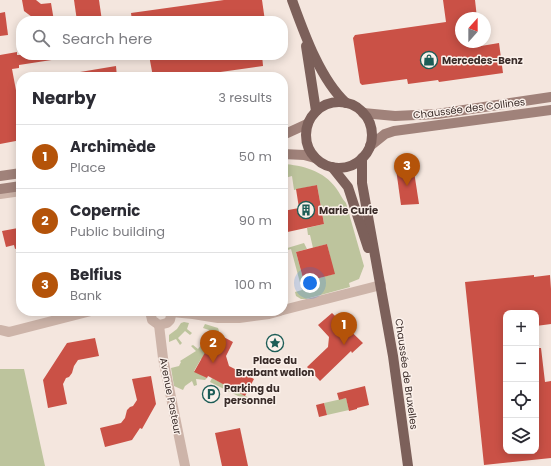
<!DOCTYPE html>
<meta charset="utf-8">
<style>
:root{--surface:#fff;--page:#f2f2f3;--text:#2b2b33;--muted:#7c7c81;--line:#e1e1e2;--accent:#b45309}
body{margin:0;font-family:Poppins,sans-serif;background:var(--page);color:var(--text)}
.controls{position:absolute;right:12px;bottom:12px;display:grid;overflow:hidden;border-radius:8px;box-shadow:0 2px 10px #0003}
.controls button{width:36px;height:36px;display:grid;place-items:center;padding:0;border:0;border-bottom:1px solid var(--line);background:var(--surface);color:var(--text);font:20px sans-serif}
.compass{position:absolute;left:455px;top:12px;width:36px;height:36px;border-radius:50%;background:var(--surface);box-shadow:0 2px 10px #0003;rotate:21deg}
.you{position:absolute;left:310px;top:283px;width:14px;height:14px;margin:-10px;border:3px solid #fff;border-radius:50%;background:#1a73e8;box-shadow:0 0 0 6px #1a73e833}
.badge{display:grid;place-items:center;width:26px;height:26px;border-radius:50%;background:var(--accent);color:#fff;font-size:13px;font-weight:700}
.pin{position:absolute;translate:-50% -33px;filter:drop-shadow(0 1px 2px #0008)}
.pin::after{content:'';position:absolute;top:21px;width:14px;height:12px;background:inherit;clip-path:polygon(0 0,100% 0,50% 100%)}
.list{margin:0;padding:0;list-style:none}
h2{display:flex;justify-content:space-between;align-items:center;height:52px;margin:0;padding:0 16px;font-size:17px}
h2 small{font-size:13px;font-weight:400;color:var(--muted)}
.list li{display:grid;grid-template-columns:26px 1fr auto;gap:12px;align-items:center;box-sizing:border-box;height:64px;padding:0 16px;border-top:1px solid var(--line)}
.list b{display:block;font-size:15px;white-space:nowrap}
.list p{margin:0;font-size:13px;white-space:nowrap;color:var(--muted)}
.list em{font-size:13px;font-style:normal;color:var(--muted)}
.icon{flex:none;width:22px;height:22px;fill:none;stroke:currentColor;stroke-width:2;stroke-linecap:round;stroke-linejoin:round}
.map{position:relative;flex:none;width:551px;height:466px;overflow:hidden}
.search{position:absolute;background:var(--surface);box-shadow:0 2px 10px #0003;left:16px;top:16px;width:272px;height:44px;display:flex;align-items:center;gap:10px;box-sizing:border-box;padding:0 14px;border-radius:16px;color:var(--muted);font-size:15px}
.panel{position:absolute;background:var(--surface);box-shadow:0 2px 10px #0003;left:16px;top:72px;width:272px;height:244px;border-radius:16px}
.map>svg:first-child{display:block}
.green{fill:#bdc49d}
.building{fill:#ca5146}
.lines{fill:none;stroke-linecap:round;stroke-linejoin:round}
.minor{stroke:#cdb4a9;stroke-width:10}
.secondary{stroke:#a0827a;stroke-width:10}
.primary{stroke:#7c605a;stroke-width:10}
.labels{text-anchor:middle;stroke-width:3;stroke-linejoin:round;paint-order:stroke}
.poi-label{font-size:10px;font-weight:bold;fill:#3a2c29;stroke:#fbf1eb;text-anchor:start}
.street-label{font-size:10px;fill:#3a2c29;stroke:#fbf1eb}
</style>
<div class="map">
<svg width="551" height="466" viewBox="0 0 551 466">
<rect width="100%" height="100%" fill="#f4e6de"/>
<!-- green -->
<g class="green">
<path d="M283 164C302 165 324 171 336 188 340 193 342 199 346 203L364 266 359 279 349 283 350 287 306 299H301L296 296 295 292 302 290 291 249 284 251V249L304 243 307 249 296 252 304 282 334 274 327 244 313 248 310 235H308L307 228 324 224 317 185 294 190 292 176 285 178 283 171Z"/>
<path d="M184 322 189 323 187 329 192 333 190 335 185 331 178 338 182 343 180 345 176 339 169 342V335L177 329 181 323Z"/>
<path d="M205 324 218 328 219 331 202 359H201L194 371 207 378 205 380 196 379 197 385 194 386 192 381 185 386 183 390 174 386 171 368 179 366 181 362 180 361 196 351 191 346 193 345 198 349 203 343 209 330 203 328Z"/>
<path d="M0 369H24L45 466H0Z"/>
<path d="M212 378 253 400 248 405H241L244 399 210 382Z"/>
<path d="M346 398 349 410 327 415 324 403Z"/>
</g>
<!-- building -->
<g class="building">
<path d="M22 0H36L41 4 51 3 54 21H33L32 17 24 11Z"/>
<path d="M74 0H99L102 21H77Z"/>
<path d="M224 0H262L265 21H132L131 13Z"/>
<path d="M443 0H475L477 18H461V42H481V46L499 43 503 73 439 82 438 80 408 84 407 79 362 85 360 83 353 38 355 35 446 22Z"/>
<path d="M5 12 8 35 0 36V13Z"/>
<path d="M17 52V55H58V59L19 65V68L12 69 21 117V140L0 144V55Z"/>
<path d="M149 55H262L263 66 185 77H153Z"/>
<path d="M116 66 117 77H74V73Z"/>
<path d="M413 165 419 204 401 205 396 169Z"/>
<path d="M317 185 324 224 283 233V211L299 208 296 189Z"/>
<path d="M18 228 21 235V247L15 249 14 245 6 247 2 231Z"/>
<path d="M327 244 335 274 304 282 296 252Z"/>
<path d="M534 275V277L550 275 551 289V324L536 326V313H506V451H536V348H541L545 382 551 381V458L484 465 465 282Z"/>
<path d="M332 313 363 343 352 353 351 351 320 381 307 367 328 347 329 337 318 325Z"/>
<path d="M216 333 233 342 226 356 229 366 254 379 245 396 208 376 207 378 194 372Z"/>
<path d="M95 338 99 356 78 360 74 366 72 373 69 377 66 378 63 384 67 404 48 408 43 380 67 343Z"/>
<path d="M151 376 156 404 142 429 140 428 132 440 105 447 100 428 121 423 125 418 127 410 130 407 133 406 137 400 132 379Z"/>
<path d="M365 386 369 405 357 408V409L349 411 346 398 339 400 337 393Z"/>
<path d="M324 403 327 415 319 417 316 405Z"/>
<path d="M240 428 248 466H222L215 433Z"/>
</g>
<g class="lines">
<!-- minor -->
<g class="minor">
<path d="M0 194 21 191"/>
<path d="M283 310 381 285"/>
<path d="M150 311 152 320 159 325 167 323 170 320 172 311"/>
<path d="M172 312 193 314 218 318H239L269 314 280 311"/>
<path d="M159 325 163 358 185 466"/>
<path d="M0 330 9 332 91 311"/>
</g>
<!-- secondary -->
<g class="secondary">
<path d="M363 113 395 116 437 114 551 97"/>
<path d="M283 135 307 124"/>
<path d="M370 146 385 134 394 131 551 110"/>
<path d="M283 154 304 155 315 158"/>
<path d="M0 176 21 173"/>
<path d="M0 189 21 186"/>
</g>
<!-- primary -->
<g class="primary">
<path d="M292 0C304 33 320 79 346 103"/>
<path d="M306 46 316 111"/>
<circle cx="339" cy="135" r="33"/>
<path d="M362 158V183L393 356 408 466"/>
<path d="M332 167 348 187 368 248"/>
</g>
</g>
<!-- icons -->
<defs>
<g id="shop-ring" transform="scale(0.9)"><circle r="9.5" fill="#fbf1eb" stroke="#1d5d57" stroke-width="1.5"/><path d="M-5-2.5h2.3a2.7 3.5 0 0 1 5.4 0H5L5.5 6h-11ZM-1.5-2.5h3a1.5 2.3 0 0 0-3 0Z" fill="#1d5d57"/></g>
<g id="building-ring" transform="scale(0.9)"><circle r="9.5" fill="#fbf1eb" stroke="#1d5d57" stroke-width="1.5"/><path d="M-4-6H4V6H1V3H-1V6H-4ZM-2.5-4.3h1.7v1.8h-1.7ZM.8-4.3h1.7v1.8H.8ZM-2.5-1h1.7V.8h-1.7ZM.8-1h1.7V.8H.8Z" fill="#1d5d57"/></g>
<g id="sight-ring" transform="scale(0.9)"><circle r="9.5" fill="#fbf1eb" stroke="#1d5d57" stroke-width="1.5"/><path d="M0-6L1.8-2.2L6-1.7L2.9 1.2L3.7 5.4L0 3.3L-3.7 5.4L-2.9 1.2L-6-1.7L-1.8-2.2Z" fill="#1d5d57"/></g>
<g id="parking-ring" transform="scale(0.9)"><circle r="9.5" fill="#fbf1eb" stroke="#1d5d57" stroke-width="1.5"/><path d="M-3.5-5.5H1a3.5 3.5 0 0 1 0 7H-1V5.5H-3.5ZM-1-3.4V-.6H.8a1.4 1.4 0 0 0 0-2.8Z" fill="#1d5d57"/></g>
</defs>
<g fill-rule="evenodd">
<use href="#shop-ring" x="429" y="60"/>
<use href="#building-ring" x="306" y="210"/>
<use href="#sight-ring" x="275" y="343"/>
<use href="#parking-ring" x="211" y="394"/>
</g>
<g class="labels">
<!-- poi labels -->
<g class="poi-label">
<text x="442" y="64">Mercedes-Benz</text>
<text x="319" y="214">Marie Curie</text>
<text x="275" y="364" text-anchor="middle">Place du<tspan x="275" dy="12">Brabant wallon</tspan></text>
<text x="224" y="392">Parking du<tspan x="224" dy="12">personnel</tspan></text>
</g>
<!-- street labels -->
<g class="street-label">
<text transform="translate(469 108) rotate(-7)" y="4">Chaussée des Collines</text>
<text transform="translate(407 374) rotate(82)" y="4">Chaussée de Bruxelles</text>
<text transform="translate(171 396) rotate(79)" y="4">Avenue Pasteur</text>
</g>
</g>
</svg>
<div class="controls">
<button>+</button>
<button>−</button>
<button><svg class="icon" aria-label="locate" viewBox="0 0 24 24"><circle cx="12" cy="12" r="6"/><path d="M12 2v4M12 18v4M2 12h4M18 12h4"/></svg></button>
<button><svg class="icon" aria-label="layers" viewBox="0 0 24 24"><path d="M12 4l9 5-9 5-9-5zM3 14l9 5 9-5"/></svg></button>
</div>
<svg class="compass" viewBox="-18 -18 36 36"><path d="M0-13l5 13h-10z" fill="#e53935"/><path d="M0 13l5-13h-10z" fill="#7c7c81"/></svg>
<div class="you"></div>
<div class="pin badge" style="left:344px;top:345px">1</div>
<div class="pin badge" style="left:213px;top:363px">2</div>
<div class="pin badge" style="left:407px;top:186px">3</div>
<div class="search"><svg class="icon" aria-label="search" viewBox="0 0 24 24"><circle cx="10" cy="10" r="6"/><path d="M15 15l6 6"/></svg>Search here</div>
<section class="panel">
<h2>Nearby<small>3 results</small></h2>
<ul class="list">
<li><span class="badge">1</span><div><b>Archimède</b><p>Place</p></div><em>50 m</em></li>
<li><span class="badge">2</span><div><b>Copernic</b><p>Public building</p></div><em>90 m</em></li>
<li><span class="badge">3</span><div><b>Belfius</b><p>Bank</p></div><em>100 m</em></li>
</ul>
</section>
</div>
